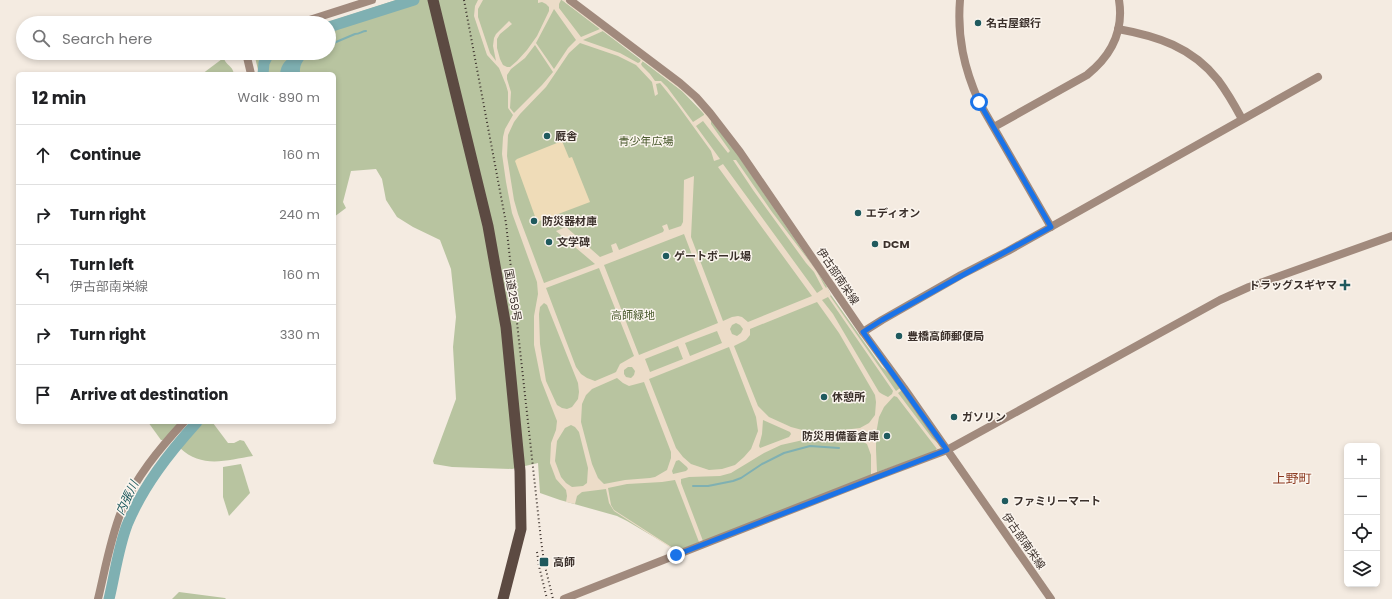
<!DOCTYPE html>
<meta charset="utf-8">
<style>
:root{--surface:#fff;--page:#f6f6f6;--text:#202124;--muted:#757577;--line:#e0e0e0}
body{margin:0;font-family:Poppins,"Noto Sans JP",sans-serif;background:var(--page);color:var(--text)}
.controls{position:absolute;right:12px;bottom:12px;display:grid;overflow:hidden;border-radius:6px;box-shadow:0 2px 6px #0003}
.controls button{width:36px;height:36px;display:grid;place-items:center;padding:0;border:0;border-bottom:1px solid var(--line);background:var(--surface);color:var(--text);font:20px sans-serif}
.stop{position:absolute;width:12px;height:12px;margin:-9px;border:3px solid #1a73e8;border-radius:50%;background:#fff}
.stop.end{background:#1a73e8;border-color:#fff;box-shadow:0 1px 4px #0008}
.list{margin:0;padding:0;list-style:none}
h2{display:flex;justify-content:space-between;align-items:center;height:52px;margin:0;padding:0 16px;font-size:17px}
h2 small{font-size:13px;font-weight:400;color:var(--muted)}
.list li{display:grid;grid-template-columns:26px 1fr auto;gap:12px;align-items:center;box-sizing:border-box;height:60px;padding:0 16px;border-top:1px solid var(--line)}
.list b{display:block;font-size:15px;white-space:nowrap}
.list p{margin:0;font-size:13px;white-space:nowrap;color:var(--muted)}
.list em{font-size:13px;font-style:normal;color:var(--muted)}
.icon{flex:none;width:22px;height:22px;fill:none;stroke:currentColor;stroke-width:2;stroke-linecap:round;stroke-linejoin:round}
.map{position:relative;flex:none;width:1392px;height:599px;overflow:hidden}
.search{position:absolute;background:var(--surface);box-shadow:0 2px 6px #0003;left:16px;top:16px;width:320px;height:44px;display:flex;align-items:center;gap:10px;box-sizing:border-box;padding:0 14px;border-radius:22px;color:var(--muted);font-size:15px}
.panel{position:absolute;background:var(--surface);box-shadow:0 2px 6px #0003;left:16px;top:72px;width:320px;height:352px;border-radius:6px}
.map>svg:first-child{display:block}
.green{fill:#b8c4a0}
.sand{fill:#efdcb8}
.plaza{fill:#ecdcc8;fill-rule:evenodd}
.water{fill:#7fb0b2}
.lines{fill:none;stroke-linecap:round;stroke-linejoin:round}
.stream{stroke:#7fb0b2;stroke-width:2}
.river{stroke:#7fb0b2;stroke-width:11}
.secondary{stroke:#a18a7d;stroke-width:8}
.highway{stroke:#5c4a42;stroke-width:11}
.rail{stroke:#3b302b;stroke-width:2;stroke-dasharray:1 3;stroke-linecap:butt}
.route{stroke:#1a73e8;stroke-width:5}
.poi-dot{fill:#1f5a5e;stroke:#fbf5ee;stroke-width:1.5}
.labels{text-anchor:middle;stroke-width:3;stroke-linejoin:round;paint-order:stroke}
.poi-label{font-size:11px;font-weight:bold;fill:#3b302b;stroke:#fbf5ee;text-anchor:start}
.park-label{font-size:11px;fill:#4a5a2e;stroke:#fbf5ee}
.street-label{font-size:11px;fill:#3b302b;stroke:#fbf5ee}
.water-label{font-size:12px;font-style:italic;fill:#1f5a5e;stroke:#fbf5ee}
.quarter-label{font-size:13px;fill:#8c3b22;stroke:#fbf5ee}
</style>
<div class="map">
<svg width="1392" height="599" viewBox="0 0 1392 599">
<rect width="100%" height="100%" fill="#f4ebe1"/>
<!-- green -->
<g class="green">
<path d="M396 0H562L682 91 711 121 714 122 731 145 826 285 831 295 882 367 892 376 940 445 934 452 680 550H676L627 521 617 516 560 500 540 493 538 463 512 469 452 467 434 464 433 461 456 399 453 347 456 317 451 269 440 240 413 227 397 217 386 200 382 179 376 169 351 171 343 202 346 208 334 217V74H259L254 53H329V23H325Z"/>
<path d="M222 59H224C227 66 232 65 234 74H202Z"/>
<path d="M148 422H181L163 440H161Z"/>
<path d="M204 422 213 423 228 443H234L240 440 244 441 253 456C227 460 202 469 180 448Z"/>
<path d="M241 464 250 493 229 516 223 497V467Z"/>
<path d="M179 592 225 598 226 599H172Z"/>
</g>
<!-- sand -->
<path class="sand" d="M562 141 569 158 572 157 590 202 537 222 515 161 517 159Z"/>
<!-- plaza -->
<path class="plaza" d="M478 0H483L478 9V17L490 53 496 61 493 46 494 38 496 34 509 21 512 24 500 34 497 39V48L500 59 503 65 507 67H510L517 61 527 50 537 36 549 11V7L546 4 542 2 538 3V0H561L559 4V8L581 37 600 29 562 0H565L684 90 713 120 711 121V124L730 151 728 153 703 121 696 126 720 159 714 161 711 151 677 104 660 83 656 84 658 94 655 96 652 82 636 65 618 56 580 43 569 53 546 87 520 114 514 122 508 135 507 156 514 200 518 214 544 283 595 264 556 231 566 227 600 257 613 252 611 245 616 243 619 250 663 232 664 230 662 226 667 224 669 230 681 226 683 222 684 180 694 176 691 237 723 321 732 317 738 316 742 317 748 322 812 296 718 167 723 164 817 293 823 289 814 272 806 263 753 190 733 160H736L772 212 816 270 824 285 826 288 827 287 831 295 830 296 896 391 900 388 902 390 898 393 932 438 941 446 937 451 677 552 614 511 609 503 606 489 582 492 577 496 575 504 566 502 567 496 566 490 556 479 550 463 551 443 556 430 557 421 541 380 534 345V316L538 294 537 282 512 213 506 182 502 154 503 137 505 129 513 115 508 108V92L506 85 499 68 487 55 474 16 475 6ZM554 9 576 40 568 48 554 69 536 43ZM603 31 641 59 640 62 638 63 620 53 583 40ZM535 45 553 72 542 85 514 113 510 108 511 92 507 79V75L511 69 525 58ZM643 61 682 91 695 103 704 114V115L693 122 667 87 661 81H655L650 74 642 66 641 64ZM684 234 718 323 639 355 604 265ZM599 268 634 356 620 364 616 372 614 373 595 381 587 378 581 374 576 367 546 288ZM828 297 893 391 892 394 888 397 882 394 879 392 833 314 822 300ZM817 302 839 333 875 395 876 402 875 415 869 423 860 428 827 432 806 431 791 427 769 417 758 406 734 346 746 340 750 335V329ZM544 303 547 305 578 383 579 392 578 399 572 407 567 409 562 408 557 405 546 381 540 344 539 314 540 307ZM736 323 740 325 743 329 741 333 737 336 732 334 730 329 732 325ZM717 331 722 343 690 356 685 343ZM678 346 683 359 650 372 645 359ZM729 347 756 417 758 431 751 449 744 457 735 465 722 469 709 470 691 464 683 457 676 448 649 379ZM628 367H632L635 371 634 375 631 378 626 377 624 374V370ZM617 378 623 383 629 386 644 382 671 452V458L667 470 655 477 650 478 625 480 604 484 598 478 592 464 581 422 582 404 586 395 592 389ZM894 396 897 397 937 449 934 452 877 472 876 450V434L879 417 884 407ZM763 420 790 432 791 434 789 437 760 448 759 446 762 434ZM571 425 575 427 579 432 588 468 587 483 583 486 572 487 566 483 561 477 555 461 557 441 565 428ZM840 436 854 437 867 444 871 455V475L703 541 681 483V479L689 477 720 476 731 473 764 453 781 445 812 438ZM679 460 687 467 688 469 686 471 673 474 672 471 676 461ZM675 480 699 542 680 550H676L614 510 611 505 608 488 627 484 662 482Z"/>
<!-- water -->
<path class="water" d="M307 53H315C305 57 299 62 300 74H280C281 64 287 57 297 55 301 54 303 55 307 53Z"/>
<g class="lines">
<!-- stream -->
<g class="stream">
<path d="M329 45 355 34C360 34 362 31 366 31"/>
<path d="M693 486H708L733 481 741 478 762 464 784 453 810 446 839 448"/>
</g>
<!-- river -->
<g class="river">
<path d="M329 27 414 0"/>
<path d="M263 74 264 63 269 53"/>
<path d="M109 599C115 574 118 549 127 525 143 486 169 453 197 422"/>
</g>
<!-- secondary -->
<g class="secondary">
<path d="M570 0 680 83 696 97 710 113 740 152 863 332 904 388 1051 599"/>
<path d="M960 0C957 37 964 68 979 102L1051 227"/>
<path d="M300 23 372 0"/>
<path d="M1118 29C1157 36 1192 47 1218 80 1227 92 1235 106 1242 119"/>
<path d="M246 53 251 74"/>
<path d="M994 127 1087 75C1111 56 1124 31 1119 0"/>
<path d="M863 332 882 320 961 275 1008 251 1318 77"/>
<path d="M98 599C105 570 110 540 121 512 135 478 159 449 184 422"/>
<path d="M564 599 875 477 947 450 1220 300 1249 287 1392 236"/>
</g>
<!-- highway -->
<path class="highway" d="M433 0 488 226 506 327 520 471 521 529 503 599"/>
<!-- rail -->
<g class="rail">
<path d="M464 0 506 223 541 540 544 562 553 599"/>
<path d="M537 552 539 566 547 599"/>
</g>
</g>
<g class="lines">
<!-- route -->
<path class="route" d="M676 555 947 450 863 332 882 320 961 276 1051 227 979 102"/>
</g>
<!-- markers -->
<g class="poi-dot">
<circle cx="978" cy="23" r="4"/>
<circle cx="547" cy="136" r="4"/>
<circle cx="858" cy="213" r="4"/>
<circle cx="534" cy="221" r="4"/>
<circle cx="549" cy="242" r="4"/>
<circle cx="875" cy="244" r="4"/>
<circle cx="666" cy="256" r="4"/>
<path d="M1343 279h4v4h4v4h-4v4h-4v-4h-4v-4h4z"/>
<circle cx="899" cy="336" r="4"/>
<circle cx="824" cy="397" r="4"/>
<circle cx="954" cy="417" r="4"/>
<circle cx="887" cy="436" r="4"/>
<circle cx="1005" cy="501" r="4"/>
<rect x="539" y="557" width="10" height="10" rx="2"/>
</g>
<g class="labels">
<!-- poi labels -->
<g class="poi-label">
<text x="986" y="27">名古屋銀行</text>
<text x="555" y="140">厩舎</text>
<text x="866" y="217">エディオン</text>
<text x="542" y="225">防災器材庫</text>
<text x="557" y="246">文学碑</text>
<text x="883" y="248">DCM</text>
<text x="674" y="260">ゲートボール場</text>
<text x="1337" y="289" text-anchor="end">ドラッグスギヤマ</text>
<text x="907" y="340">豊橋高師郵便局</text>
<text x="832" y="401">休憩所</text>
<text x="962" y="421">ガソリン</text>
<text x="879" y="440" text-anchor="end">防災用備蓄倉庫</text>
<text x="1013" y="505">ファミリーマート</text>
<text x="553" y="566">高師</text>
</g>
<!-- park labels -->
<g class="park-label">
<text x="646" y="145">青少年広場</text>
<text x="633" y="319">高師緑地</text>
</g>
<!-- street labels -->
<g class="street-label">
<text transform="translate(838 276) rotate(56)" y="4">伊古部南栄線</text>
<text transform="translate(513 295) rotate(80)" y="4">国道259号</text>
<text transform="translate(1024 541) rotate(55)" y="4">伊古部南栄線</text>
</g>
<!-- water labels -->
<g class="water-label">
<text transform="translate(127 498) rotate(-64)" y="4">内張川</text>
</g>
<!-- quarter labels -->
<g class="quarter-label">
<text x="1292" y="483">上野町</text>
</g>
</g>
</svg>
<div class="controls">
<button>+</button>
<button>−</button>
<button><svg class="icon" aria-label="locate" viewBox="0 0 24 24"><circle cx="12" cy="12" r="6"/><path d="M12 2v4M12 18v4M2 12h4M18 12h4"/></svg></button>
<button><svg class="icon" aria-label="layers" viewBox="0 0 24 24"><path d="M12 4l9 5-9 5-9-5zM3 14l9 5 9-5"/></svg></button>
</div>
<div class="stop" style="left:979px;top:102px"></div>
<div class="stop end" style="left:676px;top:555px"></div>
<div class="search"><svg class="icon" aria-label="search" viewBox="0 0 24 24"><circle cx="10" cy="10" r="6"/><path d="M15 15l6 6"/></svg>Search here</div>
<section class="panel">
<h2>12 min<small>Walk · 890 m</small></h2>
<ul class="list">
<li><svg class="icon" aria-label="ahead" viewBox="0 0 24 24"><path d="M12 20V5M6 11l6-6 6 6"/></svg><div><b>Continue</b></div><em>160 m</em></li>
<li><svg class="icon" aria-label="right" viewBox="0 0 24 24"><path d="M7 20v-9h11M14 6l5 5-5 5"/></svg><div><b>Turn right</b></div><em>240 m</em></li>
<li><svg class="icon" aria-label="left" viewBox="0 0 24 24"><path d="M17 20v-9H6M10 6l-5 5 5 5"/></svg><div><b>Turn left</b><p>伊古部南栄線</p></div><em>160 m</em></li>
<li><svg class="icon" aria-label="right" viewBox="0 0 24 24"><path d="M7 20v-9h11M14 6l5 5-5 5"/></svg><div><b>Turn right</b></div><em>330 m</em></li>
<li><svg class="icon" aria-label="arrive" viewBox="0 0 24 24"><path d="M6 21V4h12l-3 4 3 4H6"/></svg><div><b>Arrive at destination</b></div></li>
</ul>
</section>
</div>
